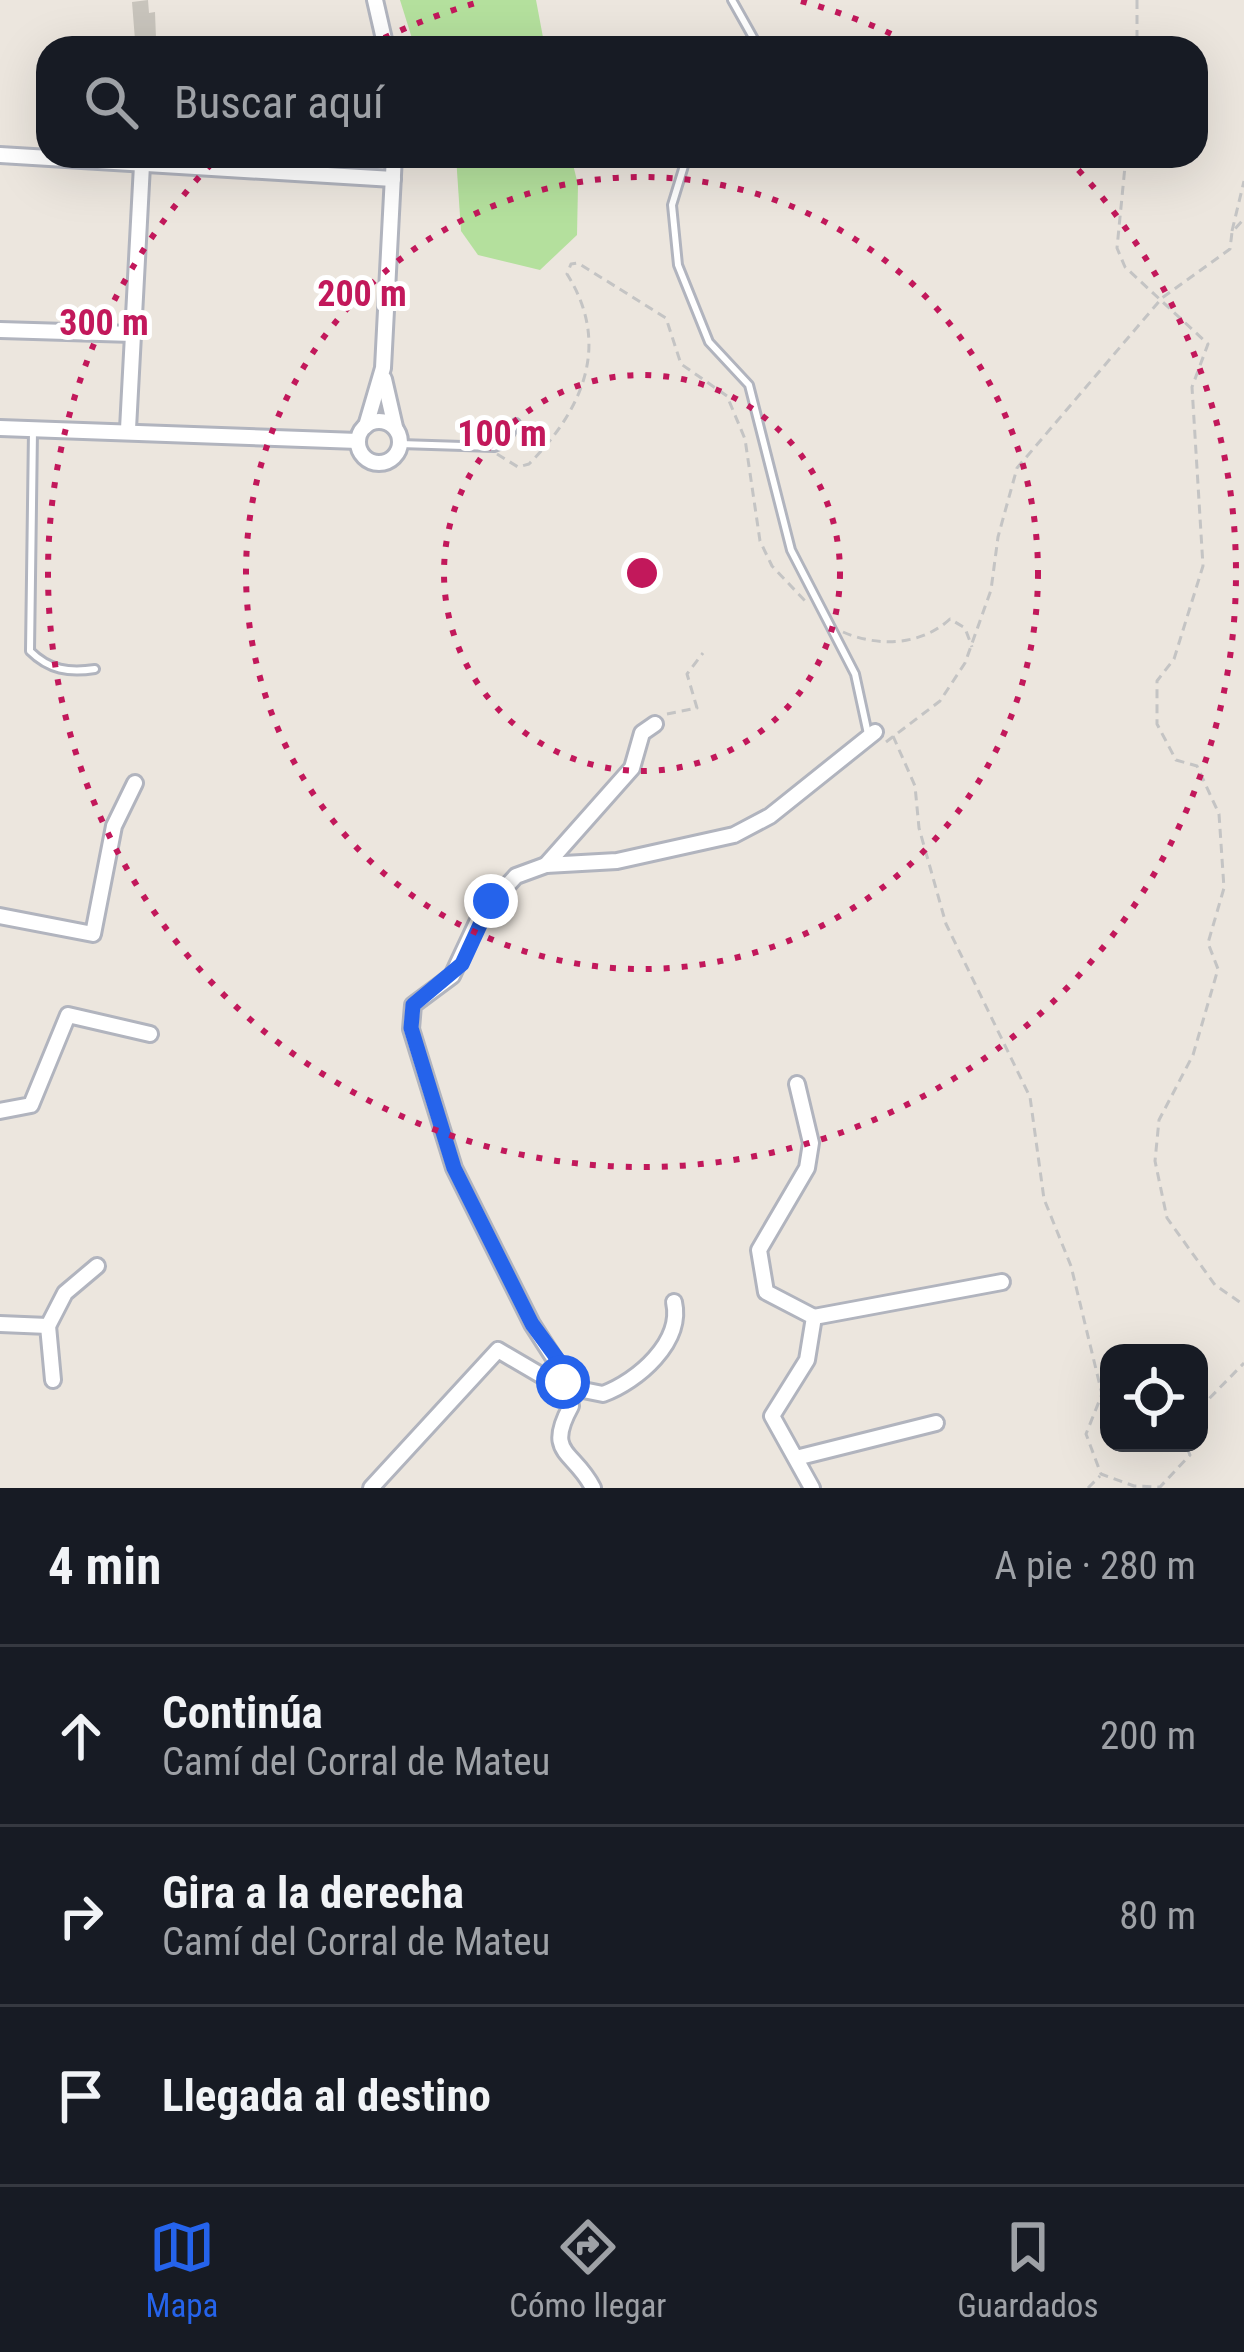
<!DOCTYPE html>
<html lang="es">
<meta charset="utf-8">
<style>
:root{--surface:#171b24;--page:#242831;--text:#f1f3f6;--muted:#9ea1a6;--line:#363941;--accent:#2563eb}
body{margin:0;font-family:"Roboto Condensed",sans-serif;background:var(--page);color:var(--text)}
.controls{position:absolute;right:36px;bottom:36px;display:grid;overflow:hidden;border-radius:24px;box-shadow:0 12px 48px #0002}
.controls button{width:108px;height:108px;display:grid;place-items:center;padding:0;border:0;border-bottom:3px solid var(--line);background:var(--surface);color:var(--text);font:60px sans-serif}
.stop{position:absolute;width:36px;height:36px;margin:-27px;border:9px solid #2563eb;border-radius:50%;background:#fff}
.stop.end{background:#2563eb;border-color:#fff;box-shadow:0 3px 12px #0008}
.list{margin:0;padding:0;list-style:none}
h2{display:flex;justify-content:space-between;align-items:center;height:156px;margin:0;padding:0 48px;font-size:51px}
h2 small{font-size:39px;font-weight:400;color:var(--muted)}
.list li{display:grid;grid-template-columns:78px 1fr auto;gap:36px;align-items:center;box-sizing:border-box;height:180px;padding:0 48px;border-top:3px solid var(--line)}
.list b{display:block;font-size:45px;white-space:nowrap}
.list p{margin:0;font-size:39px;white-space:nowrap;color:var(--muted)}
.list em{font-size:39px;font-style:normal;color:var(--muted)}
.icon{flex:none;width:66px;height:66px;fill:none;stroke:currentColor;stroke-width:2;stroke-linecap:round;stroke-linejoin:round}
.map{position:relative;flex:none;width:1244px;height:1488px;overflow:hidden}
.search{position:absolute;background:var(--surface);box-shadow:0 12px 48px #0002;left:36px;right:36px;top:36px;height:132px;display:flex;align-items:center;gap:30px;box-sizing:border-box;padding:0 42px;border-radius:36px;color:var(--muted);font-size:45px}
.sheet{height:696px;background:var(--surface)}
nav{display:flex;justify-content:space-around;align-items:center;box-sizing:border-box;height:168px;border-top:3px solid var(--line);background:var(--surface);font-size:33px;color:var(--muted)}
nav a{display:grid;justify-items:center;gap:6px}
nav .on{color:var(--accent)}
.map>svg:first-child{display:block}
.green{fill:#b4e09d}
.building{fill:#c8c4bc}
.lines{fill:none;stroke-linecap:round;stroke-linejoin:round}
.lane-casing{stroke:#b1b4be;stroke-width:12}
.street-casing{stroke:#b1b4be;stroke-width:20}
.path{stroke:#c4c4c4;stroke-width:3;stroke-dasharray:9 6;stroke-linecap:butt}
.lane{stroke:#fff;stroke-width:6}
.street{stroke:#fff;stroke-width:14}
.route{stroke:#2563eb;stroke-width:15}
.ring{fill:none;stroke:#c2185b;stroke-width:6;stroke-dasharray:6 12}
.centre{fill:#c2185b;stroke:#fff;stroke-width:6}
.ring-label{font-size:36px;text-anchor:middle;font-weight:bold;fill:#c2185b;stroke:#fff;stroke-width:10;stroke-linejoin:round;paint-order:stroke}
</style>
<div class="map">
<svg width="1244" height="1488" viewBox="0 0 1244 1488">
<rect width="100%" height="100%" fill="#ece6de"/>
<!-- green -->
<g class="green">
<path d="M400 0H536L545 48H415Z"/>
<path d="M456 156H571L578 185 577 235 540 270 478 255 461 231Z"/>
</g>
<!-- building -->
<path class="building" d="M148 0 149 13 155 12 156 39 135 40 132 2Z"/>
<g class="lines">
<!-- lane casing -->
<g class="lane-casing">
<g id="lane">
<path d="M732 0 759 48"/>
<path d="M687 156 672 205 678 265 709 342 749 385 791 550 855 674 868 734"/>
<path d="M33 431 30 651C49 670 69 673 95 669"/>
<path d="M400 444 494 447 505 443 516 423"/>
</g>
</g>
<!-- street casing -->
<g class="street-casing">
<g id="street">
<path d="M375 0 386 48"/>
<path d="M0 155 393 179"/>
<path d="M0 330 133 334"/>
<path d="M384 379 395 427"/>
<circle cx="379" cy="442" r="21"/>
<path d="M366 426 383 368 394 156"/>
<path d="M0 428 358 441"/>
<path d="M128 429 142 165"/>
<path d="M546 865 632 768 642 733 655 724"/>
<path d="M0 916 93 934 114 826 135 783"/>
<path d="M797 1084 811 1143 807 1168 759 1250 766 1292 814 1317 807 1360 772 1416 812 1488"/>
<path d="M0 1111 31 1105 68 1015 150 1034"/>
<path d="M814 1317 1002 1282"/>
<path d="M0 1324 48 1326 53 1380"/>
<path d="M48 1326 65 1293 97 1266"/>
<path d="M566 1384 571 1406C544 1455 574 1450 593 1488"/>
<path d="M568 1387 603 1394C638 1381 683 1342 674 1302"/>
<path d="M796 1458 936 1423"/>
<path d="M371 1488 498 1350 556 1384 566 1377 532 1324 454 1168 411 1029 413 1005 452 976 481 914 516 876 546 865 617 861 734 835 770 816 875 732"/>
</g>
</g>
<!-- path -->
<g class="path">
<path d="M1137 0V48"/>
<path d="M1126 156 1117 248 1125 267 1208 344 1192 387 1203 566 1174 659 1157 681V724L1176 760 1197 766 1219 814 1224 888 1208 943 1218 969 1193 1055 1159 1120 1155 1161 1167 1218 1215 1285 1244 1305"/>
<path d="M1232 231 1244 181"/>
<path d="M497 454 518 467 529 464C584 408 611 344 567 274L571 264 578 263 666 318 681 364 727 396 745 439 760 541 772 566 808 604"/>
<path d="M843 632C877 647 921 646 950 619L965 628 972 647"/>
<path d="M667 714 697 708 687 674 703 653"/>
<path d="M893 736 915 786 919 828 946 924 1030 1097 1044 1199 1071 1266 1102 1394 1086 1434 1101 1474 1134 1486 1160 1487 1190 1455 1185 1443"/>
<path d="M886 742 940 701 965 663 991 590 998 537 1017 468 1162 298 1230 249 1232 232 1244 219"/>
<path d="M1199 1409 1244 1363"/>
<path d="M1088 1488 1100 1476"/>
</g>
<!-- lane -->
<use href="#lane" class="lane"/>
<!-- street -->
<use href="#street" class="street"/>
</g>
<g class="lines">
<!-- route -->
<path class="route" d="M491 901 462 964 413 1005 411 1028 454 1168 532 1324 562 1365 563 1382"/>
</g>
<!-- distance rings -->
<g class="ring">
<circle cx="642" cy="573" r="198"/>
<circle cx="642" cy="573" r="396"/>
<path d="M368 46A594 594 0 0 1 483 1M801 1A594 594 0 0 1 916 46M1066 157A594 594 0 1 1 218 157"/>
</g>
<circle cx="642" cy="573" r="18" class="centre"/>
<g class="ring-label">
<text x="362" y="306">200 m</text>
<text x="104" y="335">300 m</text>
<text x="502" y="446">100 m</text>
</g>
</svg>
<div class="controls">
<button><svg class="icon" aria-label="locate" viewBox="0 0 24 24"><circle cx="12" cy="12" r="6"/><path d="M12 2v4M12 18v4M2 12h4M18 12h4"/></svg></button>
</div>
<div class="stop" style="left:563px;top:1382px"></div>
<div class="stop end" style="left:491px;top:901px"></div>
<div class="search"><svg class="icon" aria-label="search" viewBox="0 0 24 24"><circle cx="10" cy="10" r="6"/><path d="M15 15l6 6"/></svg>Buscar aquí</div>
</div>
<section class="sheet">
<h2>4 min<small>A pie · 280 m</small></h2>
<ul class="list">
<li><svg class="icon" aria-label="ahead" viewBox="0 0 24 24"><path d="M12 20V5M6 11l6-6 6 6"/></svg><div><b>Continúa</b><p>Camí del Corral de Mateu</p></div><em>200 m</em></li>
<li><svg class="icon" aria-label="right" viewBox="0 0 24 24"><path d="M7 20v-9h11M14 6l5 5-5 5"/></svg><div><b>Gira a la derecha</b><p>Camí del Corral de Mateu</p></div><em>80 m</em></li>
<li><svg class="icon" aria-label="arrive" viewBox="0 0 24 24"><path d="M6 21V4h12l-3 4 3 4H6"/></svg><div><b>Llegada al destino</b></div></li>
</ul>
</section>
<nav>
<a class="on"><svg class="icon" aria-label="map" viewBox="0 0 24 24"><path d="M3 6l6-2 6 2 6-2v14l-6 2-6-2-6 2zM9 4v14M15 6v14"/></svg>Mapa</a>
<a><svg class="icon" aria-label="directions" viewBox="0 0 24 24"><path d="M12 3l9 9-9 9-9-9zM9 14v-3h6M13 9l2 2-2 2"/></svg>Cómo llegar</a>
<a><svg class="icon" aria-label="saved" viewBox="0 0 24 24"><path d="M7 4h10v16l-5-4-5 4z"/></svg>Guardados</a>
</nav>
